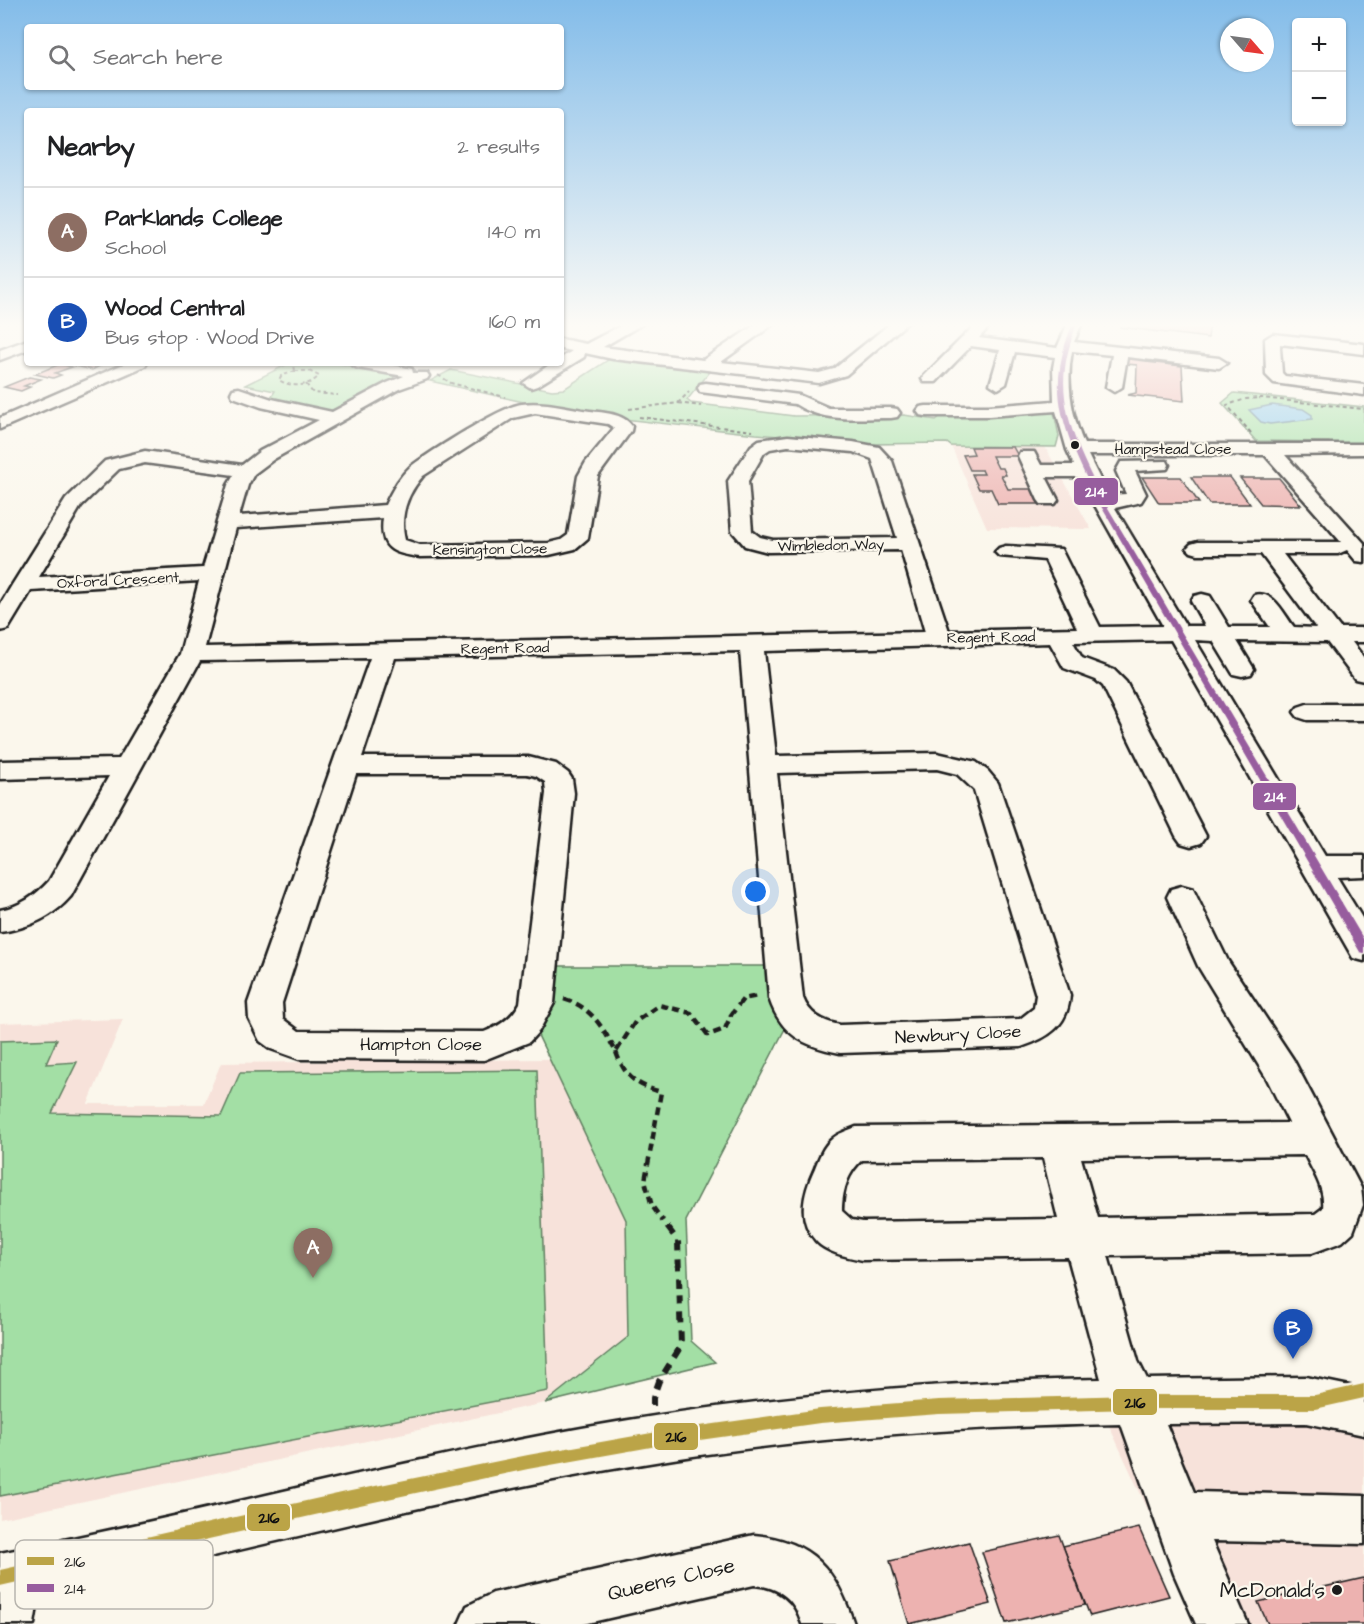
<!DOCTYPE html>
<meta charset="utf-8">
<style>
:root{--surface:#fff;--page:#f6f6f6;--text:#202124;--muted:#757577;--line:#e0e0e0;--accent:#ea580c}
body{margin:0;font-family:"Architects Daughter",sans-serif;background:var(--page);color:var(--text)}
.controls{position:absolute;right:18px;top:18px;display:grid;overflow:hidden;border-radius:6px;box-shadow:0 2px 4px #0004}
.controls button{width:54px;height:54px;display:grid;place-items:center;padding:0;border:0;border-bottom:2px solid var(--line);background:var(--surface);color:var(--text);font:30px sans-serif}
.compass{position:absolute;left:1220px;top:18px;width:54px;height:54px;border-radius:50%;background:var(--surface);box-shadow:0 2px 4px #0004;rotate:118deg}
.you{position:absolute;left:756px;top:892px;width:21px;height:21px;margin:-15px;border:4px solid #fff;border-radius:50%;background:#1a73e8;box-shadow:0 0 0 9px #1a73e833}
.badge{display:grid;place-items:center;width:39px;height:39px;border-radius:50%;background:var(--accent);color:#fff;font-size:20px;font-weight:700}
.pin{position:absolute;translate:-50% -50px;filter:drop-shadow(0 2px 3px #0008)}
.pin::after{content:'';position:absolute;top:32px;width:21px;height:18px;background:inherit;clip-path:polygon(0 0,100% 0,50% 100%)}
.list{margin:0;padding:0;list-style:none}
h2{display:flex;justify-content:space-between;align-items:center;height:78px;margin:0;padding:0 24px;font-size:26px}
h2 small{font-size:20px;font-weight:400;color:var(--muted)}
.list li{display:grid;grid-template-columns:39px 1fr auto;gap:18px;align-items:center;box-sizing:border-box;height:90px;padding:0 24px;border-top:2px solid var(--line)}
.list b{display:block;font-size:22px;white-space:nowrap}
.list p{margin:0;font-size:20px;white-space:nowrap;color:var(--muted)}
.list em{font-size:20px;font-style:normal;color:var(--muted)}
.icon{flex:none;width:33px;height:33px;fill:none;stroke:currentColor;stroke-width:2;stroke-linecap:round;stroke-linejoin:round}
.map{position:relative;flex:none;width:1364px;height:1624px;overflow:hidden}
.search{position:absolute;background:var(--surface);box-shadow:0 2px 4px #0004;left:24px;top:24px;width:540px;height:66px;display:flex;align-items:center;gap:15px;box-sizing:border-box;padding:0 21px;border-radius:6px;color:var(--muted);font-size:22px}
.panel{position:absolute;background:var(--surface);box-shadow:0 2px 4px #0004;left:24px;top:108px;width:540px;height:258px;border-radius:6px}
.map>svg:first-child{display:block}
.built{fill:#f7e2da}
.green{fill:#a3dfa5;stroke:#607e60;stroke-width:1.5}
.water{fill:#8bc9eb;stroke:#5f8498;stroke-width:1.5}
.building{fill:#edb2b0;stroke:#1c1c1c;stroke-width:1.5}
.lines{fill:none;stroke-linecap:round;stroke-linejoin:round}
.minor-casing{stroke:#1c1c1c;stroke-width:5}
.path-far2{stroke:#1c1c1c;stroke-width:2;stroke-dasharray:4 3;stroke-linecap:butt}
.path-far1{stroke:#1c1c1c;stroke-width:4.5;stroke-dasharray:8 5;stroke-linecap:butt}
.path{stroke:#1c1c1c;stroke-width:6;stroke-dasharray:10 8;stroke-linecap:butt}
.minor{fill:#fbf7ec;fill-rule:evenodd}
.bus-1-casing{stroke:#fbf7ec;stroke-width:5}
.bus-2-casing{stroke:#fbf7ec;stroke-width:5}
.bus-1{fill:#bba447;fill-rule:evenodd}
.bus-2{fill:#975d9e;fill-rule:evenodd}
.bus-dot{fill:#1c1c1c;stroke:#fbf7ec;stroke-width:2}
.labels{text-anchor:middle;stroke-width:4.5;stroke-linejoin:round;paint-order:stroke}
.far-street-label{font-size:15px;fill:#1c1c1c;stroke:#fbf7ec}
.street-label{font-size:18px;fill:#1c1c1c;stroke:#fbf7ec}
.near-street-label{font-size:21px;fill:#1c1c1c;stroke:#fbf7ec}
.near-poi-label{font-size:21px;fill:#1c1c1c;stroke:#fbf7ec;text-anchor:end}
.key{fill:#fbf7ec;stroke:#b8b5ae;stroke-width:1.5}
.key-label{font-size:16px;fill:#1c1c1c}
.line-badge{stroke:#fbf7ec;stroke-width:2}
.badge-label{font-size:16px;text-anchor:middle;font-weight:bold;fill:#fff}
.pale-badge-label{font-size:16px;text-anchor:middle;font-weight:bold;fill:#111}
</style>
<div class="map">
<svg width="1364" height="1624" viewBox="0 0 1364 1624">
<rect width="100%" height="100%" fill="#fbf7ec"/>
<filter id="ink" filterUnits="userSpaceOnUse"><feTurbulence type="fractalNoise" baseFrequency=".0167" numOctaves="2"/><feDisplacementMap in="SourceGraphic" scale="12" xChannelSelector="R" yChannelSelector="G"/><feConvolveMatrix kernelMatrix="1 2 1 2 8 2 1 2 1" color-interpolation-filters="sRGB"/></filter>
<g filter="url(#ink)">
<!-- built -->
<g class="built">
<path d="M951 446 1045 447 1091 529 987 528Z"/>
<path d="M123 1019 88 1104H204L221 1063 550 1059 626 1220 628 1337 545 1403 0 1519V1023Z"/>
<path d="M1098 1402 1364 1412V1624H1201Z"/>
</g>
<!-- green -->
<g class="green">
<path d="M614 356 713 368 687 400 691 403 794 416 904 415 936 420 944 414 1053 408 1059 436 1056 447 951 446 947 443 869 444 756 434 615 418 546 407 430 381 451 370 552 390 564 389Z"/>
<path d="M290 363H337L392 374 394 377 389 383 338 410 325 412 269 400 275 391 245 385Z"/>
<path d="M1234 393 1364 407V446H1334L1329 442 1256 441 1222 403Z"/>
<path d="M551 966H769L775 1014 790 1019 686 1221 691 1341 715 1362 545 1403 628 1337 626 1220 536 1031C552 1011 549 991 551 966Z"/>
<path d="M57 1039 46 1064 77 1062 52 1113 221 1116 240 1073 537 1070 548 1391 0 1496V1041Z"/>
</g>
<!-- water -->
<path class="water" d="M1272 405 1303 409 1312 415V419L1270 424 1261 422 1249 410Z"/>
<!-- building -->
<g class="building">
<path d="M1121 323H1210L1208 338 1120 327Z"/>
<path d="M1127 357 1148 359 1147 362 1182 366 1184 401 1127 395 1136 393 1137 365 1126 364Z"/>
<path d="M78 363H96L92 365 100 366 92 370 76 366 81 364Z"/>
<path d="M60 364 72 367 55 373 61 375 53 378 35 374Z"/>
<path d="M29 377 41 379 24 386 30 387 21 391 4 387Z"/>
<path d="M971 447H1013L1018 456H992L998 468H1003L1006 475H1001L1008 489H1036L1042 504H998L991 489H979L972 474H984L982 470H970L963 455 974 454Z"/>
<path d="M1142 477H1181L1199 503H1159Z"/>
<path d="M1191 477H1230L1250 504H1209Z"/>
<path d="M1240 478H1279L1301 505 1261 504Z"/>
<path d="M1139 1528 1169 1596 1090 1616 1063 1546Z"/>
<path d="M1059 1535 1085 1605 1006 1623 982 1552Z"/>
<path d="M969 1542 991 1604 909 1624 890 1561Z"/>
<path d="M1364 1578V1624H1268L1258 1602Z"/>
</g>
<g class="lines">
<!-- minor casing -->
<g class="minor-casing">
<g id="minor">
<path d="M626 323H644L603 347 703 360 758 323H775L721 362 819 373 834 369 891 323H907L846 375 819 383 613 359 585 353 584 357 537 386 531 388 523 383 552 363H561V358L572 351 561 349V339L586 344Z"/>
<path d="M977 323H992L979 338 1057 348 1068 323H1082L1074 342 1219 358 1227 363 1219 368 1127 357 1122 387 1114 392 1106 387 1112 355 1072 351C1066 383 1071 414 1084 444H1364V454L1285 455 1364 543V562L1356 561 1347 550 1338 554H1283L1340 628H1364V642H1352L1364 658V681L1355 679 1327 642 1237 641 1254 669 1251 674 1242 676 1233 674 1213 641 1195 640 1325 856H1364V876L1337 877 1364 921V961L1353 958 1171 640 1073 642 1082 658 1114 670 1126 682 1206 836 1201 843 1191 846 1181 843 1176 836 1103 686 1096 680 1064 668 1050 643 764 651 776 756 937 753 976 762 988 771 998 783 1070 995C1068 1026 1048 1038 1021 1047L840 1053C804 1046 781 1035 769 998L740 651 395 658 362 757H528L556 764 568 773 572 779 574 793 554 1003 539 1031 529 1042 484 1060 299 1059 271 1049 260 1041 249 1019 248 1003 370 658 200 661 71 896C52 918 28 928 0 932V910C21 906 35 896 49 881L109 776 0 779V761L119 759 180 654 199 581 31 591 8 629 0 631V605L12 585 66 499 105 461 145 451 242 465 260 451 319 420 261 407 233 397 231 393 233 389 239 388 272 399 332 412 387 383 404 376 357 368 349 363H383L412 369 413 373H427L429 376 427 379 399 389 274 459 254 474 248 485 239 516 385 505C391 492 399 477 410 467 429 453 501 406 522 404 544 401 568 408 590 411 604 413 623 413 632 426L631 431 598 476 588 538 575 549 549 555 420 557C392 553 379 549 383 518L236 528 205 647 925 632 901 550 768 552 745 546 732 531 728 481 751 446 759 440 788 436 853 442 879 447 892 461 949 631 1077 628 1045 560 999 556 995 552 999 548 1006 546 1061 549 1100 627 1163 626 1079 477H1046L1058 500 1055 504H1041L1038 500 1018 456 1020 452H1034L1041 465H1074L1067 450 1056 411 989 416H926L920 415 917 411 920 407 926 406H989L1054 401 1053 368 1055 357 1015 352 1006 384 998 389 990 384 1000 350 971 346 936 382H924L922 379 924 376ZM535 413 608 424 614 428 586 462 578 476 568 535 561 540 549 543 420 545 405 540C399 516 407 494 423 476L513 418ZM788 446 853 452 872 459 897 538 773 540 760 537 752 531 748 481 764 453 770 449ZM1088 455H1265L1341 542H1198L1191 544 1187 548 1191 552 1198 554H1261L1316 628 1294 627C1283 613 1274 590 1254 595L1251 600 1270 627H1229L1210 596 1202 594 1194 596 1191 601 1205 626H1186L1115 508 1141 502 1146 494 1135 471 1167 469 1169 465 1167 461 1121 462 1116 471 1126 494 1108 495ZM145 463 234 475 228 485 203 568 39 577 81 506 119 469ZM937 769 957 774 974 790 1036 995 1034 1008 1020 1019 840 1025C823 1022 809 1014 803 998L777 773ZM356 774H527L536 776 545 782 546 793 520 1003C512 1018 500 1026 484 1032L299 1031 283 1019 282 1003Z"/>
<path d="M1273 334 1364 344V354L1280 344V348L1282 373 1285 376 1364 385V395L1274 383 1266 375 1265 339Z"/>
<path d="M27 340V350L0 360V350Z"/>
<path d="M126 363H147L145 366 0 429V418Z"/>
<path d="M706 383 799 395 829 408H891L897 409 900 413 897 417 891 418C857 418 824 423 795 404L700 392 698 388 700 384Z"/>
<path d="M1307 704H1364V720H1307L1298 717 1294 712 1298 707Z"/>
<path d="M1182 886 1193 889 1228 961 1293 1059 1361 1188 1363 1205 1353 1232 1342 1242 1312 1253 1108 1256 1138 1361 1147 1379 1306 1377 1364 1389V1435L1306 1423 1166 1424 1194 1492 1364 1496V1544L1212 1541 1248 1624H1196L1174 1574 1121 1424C960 1427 802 1437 643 1464 439 1497 241 1553 39 1595L34 1624H0V1553C195 1515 386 1463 582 1428 754 1397 926 1382 1101 1379L1068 1257 863 1260C848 1257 827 1253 816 1241 796 1219 804 1192 815 1168 819 1158 823 1147 831 1140 838 1133 847 1131 856 1127L1289 1123 1267 1079 1198 966 1167 897 1171 889ZM1305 1155C1313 1172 1325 1188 1323 1208L1315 1214 1098 1218 1081 1158ZM1043 1158 1058 1219 863 1222 852 1220 842 1211C842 1193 847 1173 862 1160Z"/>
<path d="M754 1535C813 1541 836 1570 854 1624H802C795 1599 779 1587 754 1585L583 1624H459L467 1606 493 1593Z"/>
</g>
</g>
<!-- path-far2 -->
<g class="path-far2">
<path d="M295 371H309L319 376C308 387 292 388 279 380L281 376Z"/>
<path d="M295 371 294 365 297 363"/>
<path d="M438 375 451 383 505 397"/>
<path d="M306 384 313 393 338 395"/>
<path d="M678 403 701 406"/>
<path d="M629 409 678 403 689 392"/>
<path d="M639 417 753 431"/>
<path d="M1251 433 1227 405 1246 399 1262 398 1364 409"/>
</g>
<!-- path-far1 -->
<g class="path-far1">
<path d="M564 999C592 1007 603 1028 616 1052L635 1022 659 1005 691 1013 708 1035 725 1029 731 1015 743 999 758 996"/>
<path d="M616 1052C625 1077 636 1085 661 1092L645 1181 652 1206 663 1221"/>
</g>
<!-- path -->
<path class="path" d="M653 1406V1398L659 1381 681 1346 678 1241 662 1220"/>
<!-- minor -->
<use href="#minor" class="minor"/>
<!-- bus-1 casing -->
<g class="bus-1-casing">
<path id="bus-1" d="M1364 1384V1398L1315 1409H1135L939 1414 820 1423 657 1446 528 1469 346 1508 0 1586V1570L346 1492 528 1455 657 1432 820 1409 939 1400 1135 1395H1315Z"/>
</g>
<!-- bus-2 casing -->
<g class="bus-2-casing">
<path id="bus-2" d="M1073 323H1077C1072 338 1067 352 1065 368 1059 415 1084 461 1104 501L1364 940V953L1360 952 1098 501C1078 460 1053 415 1060 368 1062 352 1067 338 1073 323Z"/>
</g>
<!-- bus-1 -->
<use href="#bus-1" class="bus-1"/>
<!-- bus-2 -->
<use href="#bus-2" class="bus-2"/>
</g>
</g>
<!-- sky -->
<linearGradient id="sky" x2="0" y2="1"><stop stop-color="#83bce9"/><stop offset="0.59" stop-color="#fdfbf6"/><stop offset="1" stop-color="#fdfbf6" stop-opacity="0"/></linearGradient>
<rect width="1364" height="551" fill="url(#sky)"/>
<!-- markers -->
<g class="bus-dot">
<circle cx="1075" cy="445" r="5"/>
<circle cx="1337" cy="1590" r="6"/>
</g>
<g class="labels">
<!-- far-street labels -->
<g class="far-street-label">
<text x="1173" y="454">Hampstead Close</text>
<text transform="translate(831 545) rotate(-1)" y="5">Wimbledon Way</text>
<text transform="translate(490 549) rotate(-1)" y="5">Kensington Close</text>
<text transform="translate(118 580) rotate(-3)" y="5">Oxford Crescent</text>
<text transform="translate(991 637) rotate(-1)" y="5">Regent Road</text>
<text transform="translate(505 648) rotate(-1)" y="5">Regent Road</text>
</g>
<!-- street labels -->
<g class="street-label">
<text transform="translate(958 1034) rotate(-3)" y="6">Newbury Close</text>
<text x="421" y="1050">Hampton Close</text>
</g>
<!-- near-street labels -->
<g class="near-street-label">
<text transform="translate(671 1579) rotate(-13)" y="7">Queens Close</text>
</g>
<!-- near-poi labels -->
<g class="near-poi-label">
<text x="1325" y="1597">McDonald's</text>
</g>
</g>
<!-- legend -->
<rect x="15" y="1540" width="198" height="69" rx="9" class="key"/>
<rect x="27" y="1557" width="27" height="8" fill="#bba447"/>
<rect x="27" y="1584" width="27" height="8" fill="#975d9e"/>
<g class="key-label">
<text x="64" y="1567">216</text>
<text x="64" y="1594">214</text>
</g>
<g class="line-badge">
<rect x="1073" y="477" width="46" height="29" rx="6" fill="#975d9e"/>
<rect x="1252" y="782" width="45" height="29" rx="6" fill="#975d9e"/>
<rect x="1112" y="1388" width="46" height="28" rx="6" fill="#bba447"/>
<rect x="653" y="1422" width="46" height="29" rx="6" fill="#bba447"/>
<rect x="246" y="1503" width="45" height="29" rx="6" fill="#bba447"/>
</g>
<g class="badge-label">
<text x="1096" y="497">214</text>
<text x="1275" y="802">214</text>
</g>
<g class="pale-badge-label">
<text x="1135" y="1408">216</text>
<text x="676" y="1442">216</text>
<text x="269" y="1523">216</text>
</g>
</svg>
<div class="controls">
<button>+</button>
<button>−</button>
</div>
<svg class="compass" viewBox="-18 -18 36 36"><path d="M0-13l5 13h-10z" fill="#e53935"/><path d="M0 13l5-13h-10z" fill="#757577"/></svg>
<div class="you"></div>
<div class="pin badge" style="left:313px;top:1278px;background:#8d6e63">A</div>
<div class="pin badge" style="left:1293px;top:1359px;background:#1a4fb4">B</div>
<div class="search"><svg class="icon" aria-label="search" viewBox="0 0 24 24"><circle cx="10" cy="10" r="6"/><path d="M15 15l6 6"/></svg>Search here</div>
<section class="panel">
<h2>Nearby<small>2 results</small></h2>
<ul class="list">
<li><span class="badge" style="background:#8d6e63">A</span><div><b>Parklands College</b><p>School</p></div><em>140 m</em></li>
<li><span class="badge" style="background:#1a4fb4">B</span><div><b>Wood Central</b><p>Bus stop · Wood Drive</p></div><em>160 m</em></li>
</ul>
</section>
</div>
